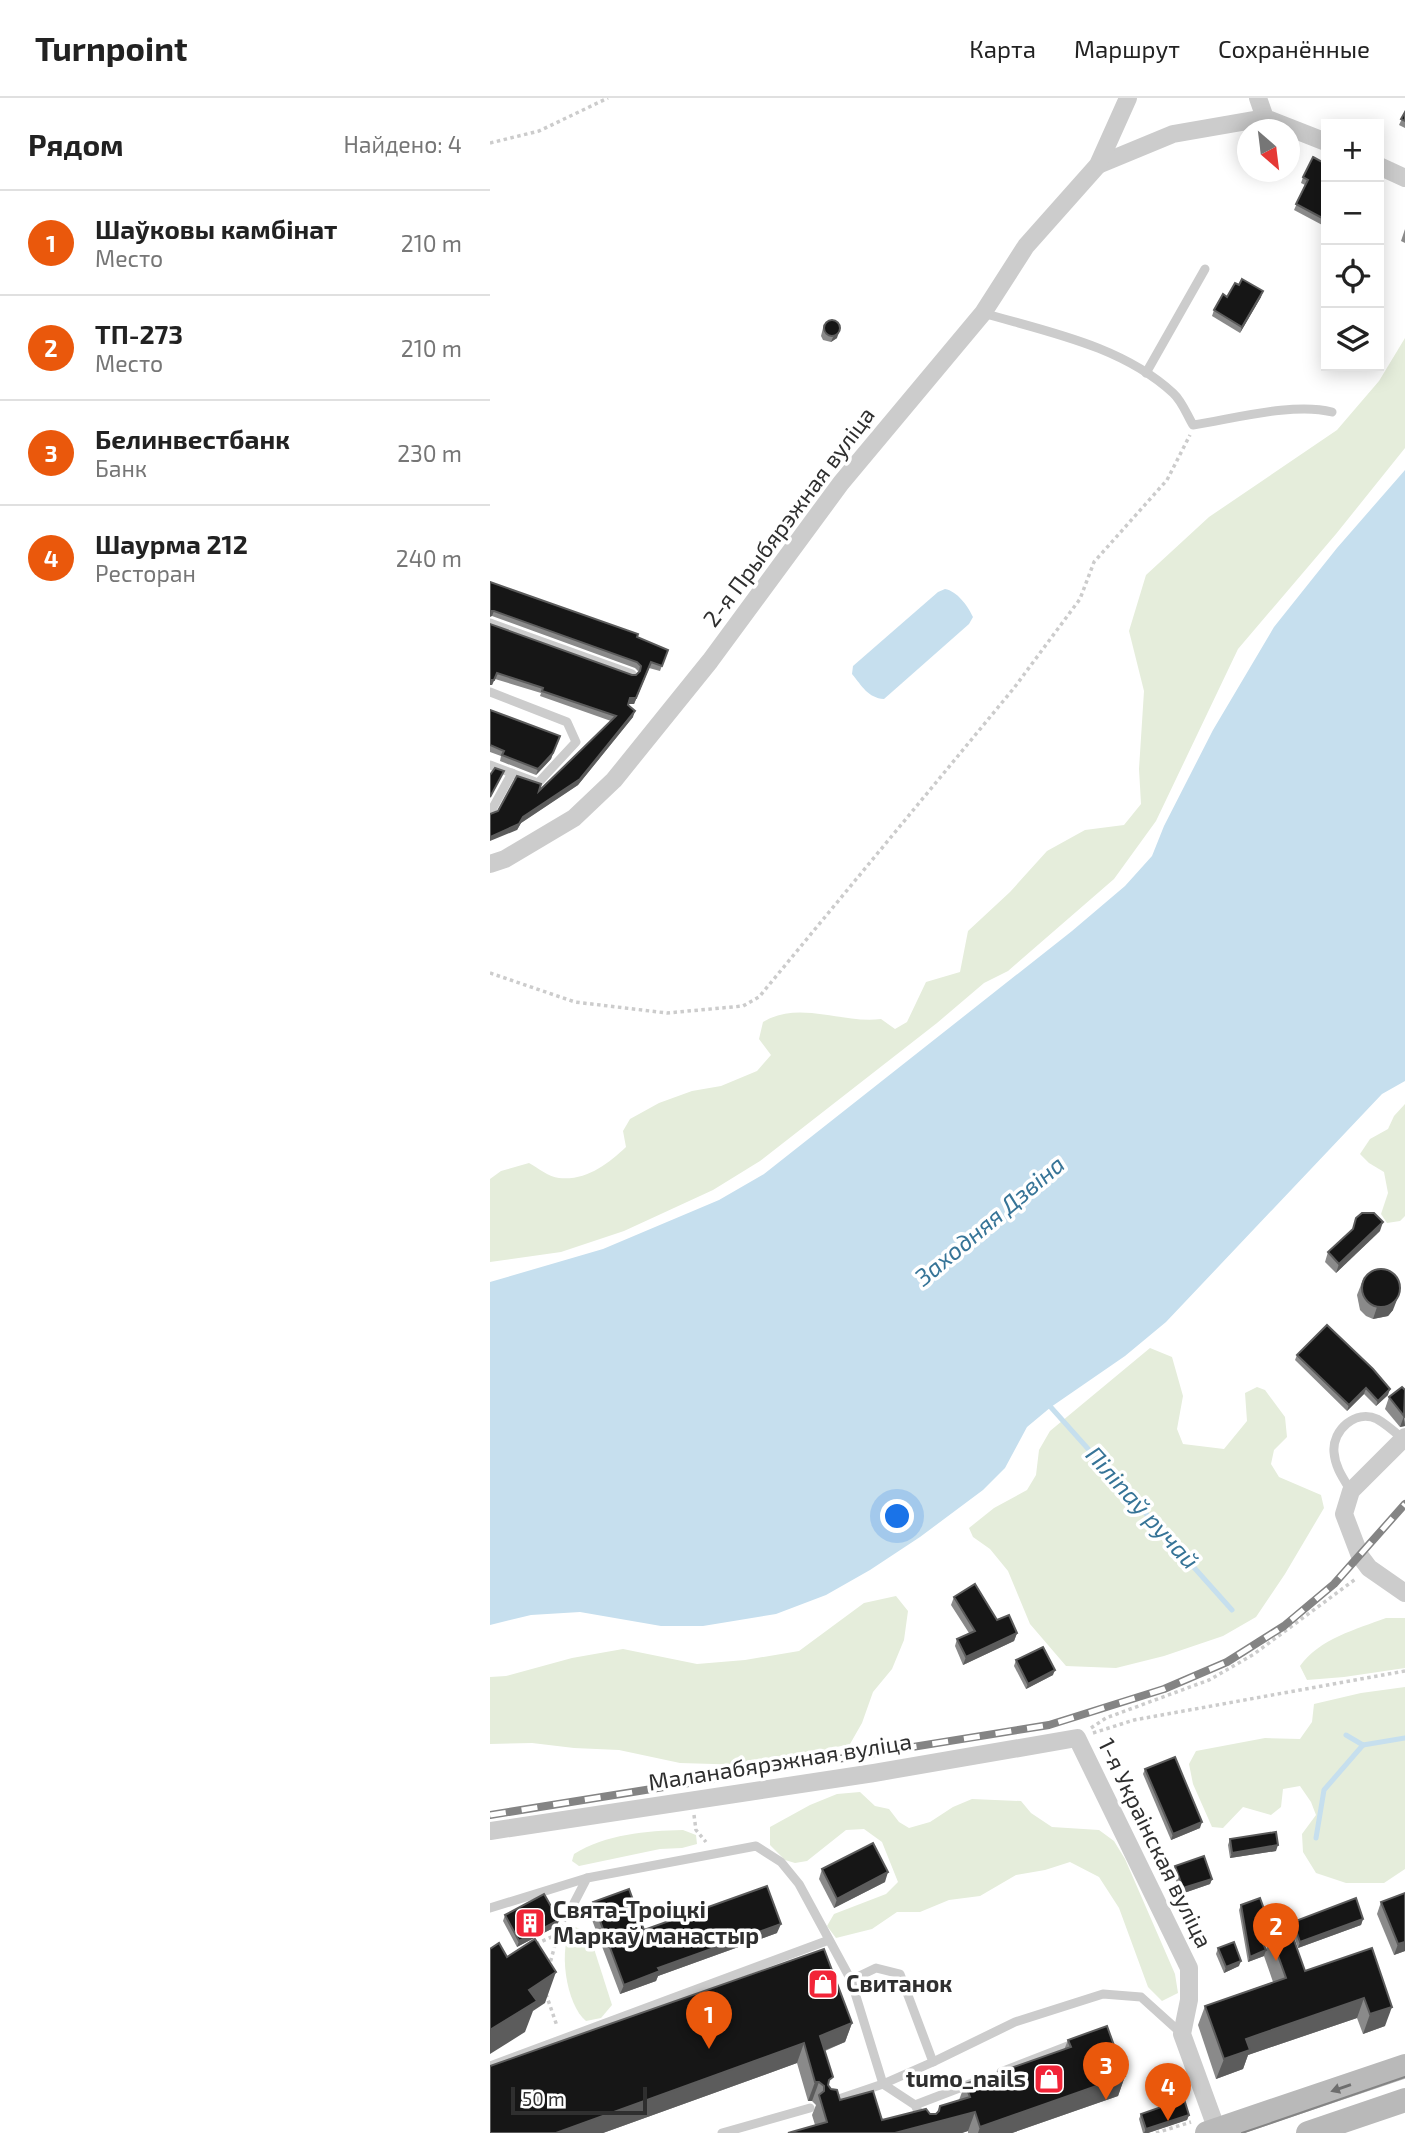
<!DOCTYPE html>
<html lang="ru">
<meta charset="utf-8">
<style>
:root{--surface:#fff;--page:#f6f6f6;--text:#222;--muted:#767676;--line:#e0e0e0;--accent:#ea580c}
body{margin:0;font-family:"Exo 2",sans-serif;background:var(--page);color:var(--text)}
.controls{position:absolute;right:21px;top:21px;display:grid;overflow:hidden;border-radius:0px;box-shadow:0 4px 18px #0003}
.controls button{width:63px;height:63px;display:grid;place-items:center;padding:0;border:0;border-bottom:2px solid var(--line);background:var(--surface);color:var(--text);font:35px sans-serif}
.compass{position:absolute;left:747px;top:21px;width:63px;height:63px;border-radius:50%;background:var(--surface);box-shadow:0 4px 18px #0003;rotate:152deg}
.scale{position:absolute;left:21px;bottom:18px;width:136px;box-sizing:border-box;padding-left:7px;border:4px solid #2f2f2f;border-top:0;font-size:19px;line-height:24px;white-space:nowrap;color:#2f2f2f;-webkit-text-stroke:5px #fff;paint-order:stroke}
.you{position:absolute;left:408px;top:1419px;width:24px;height:24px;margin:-18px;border:5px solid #fff;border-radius:50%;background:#1a73e8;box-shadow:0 0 0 10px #1a73e833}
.badge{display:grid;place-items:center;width:46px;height:46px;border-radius:50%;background:var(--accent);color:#fff;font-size:23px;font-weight:700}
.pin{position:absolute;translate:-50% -58px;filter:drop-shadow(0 2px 4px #0008)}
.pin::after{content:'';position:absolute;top:37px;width:24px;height:21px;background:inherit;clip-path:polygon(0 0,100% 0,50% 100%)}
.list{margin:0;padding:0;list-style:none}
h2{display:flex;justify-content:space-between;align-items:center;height:91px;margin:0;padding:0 28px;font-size:30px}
h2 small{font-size:23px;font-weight:400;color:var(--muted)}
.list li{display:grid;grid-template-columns:46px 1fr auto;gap:21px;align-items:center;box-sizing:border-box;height:105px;padding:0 28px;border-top:2px solid var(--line)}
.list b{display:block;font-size:26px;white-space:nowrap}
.list p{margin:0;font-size:23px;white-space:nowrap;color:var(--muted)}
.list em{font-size:23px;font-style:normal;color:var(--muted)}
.icon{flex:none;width:38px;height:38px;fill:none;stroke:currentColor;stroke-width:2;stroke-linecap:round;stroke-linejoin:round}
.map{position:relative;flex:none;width:915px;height:2035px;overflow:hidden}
header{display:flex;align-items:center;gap:42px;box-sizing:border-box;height:98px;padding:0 35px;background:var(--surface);border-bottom:2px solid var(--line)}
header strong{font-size:33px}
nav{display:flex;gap:38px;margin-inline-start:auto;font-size:24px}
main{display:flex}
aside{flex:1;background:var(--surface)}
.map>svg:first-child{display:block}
.green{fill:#e5eddb}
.water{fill:#c6dfee}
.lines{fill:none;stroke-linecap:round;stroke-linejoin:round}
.stream{stroke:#c6dfee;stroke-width:5}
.path{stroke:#ccc;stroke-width:3.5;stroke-dasharray:3.5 3.5;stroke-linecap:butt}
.service{stroke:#ccc;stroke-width:9}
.minor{stroke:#ccc;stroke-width:18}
.secondary{stroke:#b9b9b9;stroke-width:24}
.tram{stroke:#848484;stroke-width:2}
.rail-casing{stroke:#848484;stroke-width:8}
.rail{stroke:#fff;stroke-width:5;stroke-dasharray:16;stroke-linecap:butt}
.wall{fill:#8a8a8a}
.shaded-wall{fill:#5c5c5c}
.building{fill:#161616;stroke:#5c5c5c;stroke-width:2}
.oneway{fill:#6d6d6d}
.labels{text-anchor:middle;stroke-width:7;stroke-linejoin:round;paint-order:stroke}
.street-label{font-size:23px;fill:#2f2f2f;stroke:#fff}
.poi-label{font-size:23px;font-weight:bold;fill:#2f2f2f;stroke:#fff;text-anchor:start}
.water-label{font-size:24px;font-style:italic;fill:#367497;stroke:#fff}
</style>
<header>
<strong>Turnpoint</strong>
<nav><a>Карта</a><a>Маршрут</a><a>Сохранённые</a></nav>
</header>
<main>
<aside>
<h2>Рядом<small>Найдено: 4</small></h2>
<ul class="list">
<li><span class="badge">1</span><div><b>Шаўковы камбінат</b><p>Место</p></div><em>210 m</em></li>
<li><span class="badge">2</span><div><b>ТП-273</b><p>Место</p></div><em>210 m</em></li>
<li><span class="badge">3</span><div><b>Белинвестбанк</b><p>Банк</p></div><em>230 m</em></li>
<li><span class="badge">4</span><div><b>Шаурма 212</b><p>Ресторан</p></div><em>240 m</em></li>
</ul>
</aside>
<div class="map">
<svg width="915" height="2035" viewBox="0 0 915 2035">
<rect width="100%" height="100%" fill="#fff"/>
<!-- green -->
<g class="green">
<path d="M915 240V350L846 436 748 551 666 723 624 781 518 873 494 885 447 925 270 1063 223 1092 134 1133 71 1154 0 1164V1081L11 1073 39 1065C48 1070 59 1079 69 1080 96 1083 118 1066 136 1049L133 1033 140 1021 169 1005 202 993 231 988 267 973 281 957 269 941 273 924C309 902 352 926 391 921L405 931 417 924 436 884 470 874 478 833 520 794 557 753 595 732 634 727 651 706 649 671 654 593 639 533 656 477 719 419 847 332 889 283Z"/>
<path d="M915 1006V1118L910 1123 897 1125 891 1116 898 1095 894 1074 879 1065 870 1056 880 1041 898 1031 904 1018Z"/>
<path d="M660 1250 682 1259 693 1298 687 1331 693 1346 734 1351 757 1323 755 1295 767 1289 775 1292 795 1319 797 1339 784 1352 781 1366 789 1379 831 1397 834 1410 795 1476 766 1519 733 1538 674 1558 626 1570 576 1568 540 1526 518 1473 500 1451 483 1439 479 1430 504 1410 537 1392 546 1377 549 1352 560 1333Z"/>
<path d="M406 1498 418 1513 414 1542 402 1571 383 1594 372 1625 360 1646 293 1661 257 1667 190 1665 129 1652 84 1650 42 1645 0 1646V1579L16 1578 82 1560 133 1551 207 1566 255 1562 309 1553 374 1505Z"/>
<path d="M896 1520H915V1570L854 1579 817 1582 810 1568C829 1541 867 1531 896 1520Z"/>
<path d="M915 1589V1771L894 1785H856L826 1775 813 1754 812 1736 826 1717 821 1704 810 1688 793 1691 791 1709 781 1717 753 1709 733 1730 722 1729 703 1686 699 1666 706 1653 775 1640 810 1641 822 1624 824 1606 871 1595Z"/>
<path d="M370 1694 385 1708 399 1711 409 1724 419 1730 440 1724 463 1709 482 1701 531 1703 541 1715 562 1729 609 1732 624 1743 635 1761 685 1876 688 1895 672 1903 658 1889 629 1810 609 1779 580 1764 555 1772 526 1777 490 1798 459 1802 430 1814H407L382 1831 346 1840 337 1828 344 1816 396 1796 408 1784 392 1744 374 1731 356 1732 317 1763 305 1765 295 1762 280 1747V1729L320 1707 347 1696Z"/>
<path d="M193 1732 206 1737 207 1746 192 1750 170 1751 89 1768 82 1763 84 1756C116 1736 156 1733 193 1732Z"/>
<path d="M83 1828 99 1835 122 1907 111 1920 96 1923C76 1907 67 1848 83 1828Z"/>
</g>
<!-- water -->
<g class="water">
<path d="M915 372V983L892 996 676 1224 635 1258 561 1309 537 1329 515 1370 493 1392 430 1439 380 1472 336 1497 286 1516 213 1528H171L90 1514 41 1517 0 1527V1184L113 1151 229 1102 274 1076 582 833 635 788 662 758 674 728 723 632 784 529 847 450Z"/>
<path d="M455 491C467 493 478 508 483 519L479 526 394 601C378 600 372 588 362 576L363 568 448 494Z"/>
</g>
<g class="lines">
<!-- stream -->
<g class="stream">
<path d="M558 1306 742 1512"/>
<path d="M856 1637 873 1647 915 1640"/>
<path d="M826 1740 834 1692 873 1647"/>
</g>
<!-- path -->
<g class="path">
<path d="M0 45 49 33 118 0"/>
<path d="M0 875 85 904 177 915 253 908 269 899 524 590 590 501 604 464 677 382 700 337"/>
<path d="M601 1630 616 1620 719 1582 764 1556 867 1480"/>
<path d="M603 1635 644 1622 915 1573"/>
<path d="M204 1717 206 1732 216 1744"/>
<path d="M68 1836 78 1816"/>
<path d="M46 1846 68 1836 59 1869"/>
<path d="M56 1896 67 1928"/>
<path d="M666 2035 701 2024"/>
</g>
<!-- service -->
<g class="service">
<path d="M493 215C558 234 632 248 683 295 692 303 697 317 703 327 743 321 804 304 842 314"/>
<path d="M656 275 715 171"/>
<path d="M0 525 142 576"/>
<path d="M0 594 77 624 86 644 48 685 0 667"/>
<path d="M0 715 22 675"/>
<path d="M861 1393C853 1380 845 1369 844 1354 842 1332 866 1311 887 1321 896 1326 905 1334 913 1341"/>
<path d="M84 1805 97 1780 266 1748 291 1764 309 1786 361 1882 393 1986 425 2007 432 2021"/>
<path d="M0 1810 97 1780"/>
<path d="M443 1964 525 1924 613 1896 651 1899 691 1935"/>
<path d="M0 1968 339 1842"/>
<path d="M511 1974 583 1946"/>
<path d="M340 2004 393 1986 443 1964 410 1876 386 1870 361 1882"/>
<path d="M425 2007 485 1984"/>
<path d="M232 2035 320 2010"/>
</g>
<!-- minor -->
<g class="minor">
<path d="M768 0 775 20 836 44"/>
<path d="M608 67 683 36 775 20"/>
<path d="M889 68 915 80"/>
<path d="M0 766 15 761 84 720 124 682 220 563 351 385 493 215 536 148 608 67 638 0"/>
<path d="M915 1339 861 1393 854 1416 870 1458 879 1470 915 1495"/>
<path d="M0 1733 384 1675 587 1640 699 1870V1902L692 1936 727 2032"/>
</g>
<!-- secondary -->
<g class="secondary">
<path d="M717 2035 915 1968"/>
<path d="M818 2035 915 2002"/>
</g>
<!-- tram -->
<path class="tram" d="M752 2035 915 1979"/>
<!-- rail casing -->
<g class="rail-casing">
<path id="rail" d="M0 1717 559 1627 674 1591 737 1564 794 1528 844 1486 915 1406"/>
</g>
<!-- rail -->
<use href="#rail" class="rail"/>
</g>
<!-- wall -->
<g class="wall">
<path d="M915 14V30L909 27Z"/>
<path d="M836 66V129L804 112 815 87 811 85 813 79Z"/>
<path d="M915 131V145L911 143Z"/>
<path d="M737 199H771L750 235 722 218 724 212Z"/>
<path d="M334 226 347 240 341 244 333 242 331 238Z"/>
<path d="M0 484 147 539 178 552 170 573 159 570 144 606H138V607L143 619 88 687 31 725 27 732 8 713 49 692 121 623 50 598 51 595 5 581 2 587H0V526L142 577H146L149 574 145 570 2 518Z"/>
<path d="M0 612 70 638 61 661 46 677 10 663 11 658 0 654Z"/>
<path d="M890 1133 846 1175 835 1164 838 1154Z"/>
<path d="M874 1179 903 1212 898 1218 883 1221 876 1218 870 1212 867 1197Z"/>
<path d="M807 1257 898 1297 886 1308 874 1296 857 1313 805 1262Z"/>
<path d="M912 1289 915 1328 910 1329 895 1311 899 1299Z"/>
<path d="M464 1499 507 1522 527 1535 524 1543 473 1567 465 1548 467 1541 479 1535 461 1507Z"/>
<path d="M526 1562 563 1577 536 1591 524 1568Z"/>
<path d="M655 1671 710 1730 681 1742 653 1676Z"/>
<path d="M740 1741 786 1753 740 1760 738 1747Z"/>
<path d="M685 1768 722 1781 720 1786 691 1796 683 1774Z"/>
<path d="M332 1771 395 1784 344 1810 329 1781Z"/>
<path d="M103 1804 154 1832 287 1835 168 1878 166 1883 130 1896 99 1814Z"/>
<path d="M891 1804 915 1853 904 1857 887 1816Z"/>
<path d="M751 1807 778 1822 776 1828 767 1831 776 1852 781 1838 815 1873 882 1850 895 1928 873 1936 867 1920 758 1957 753 1971 726 1981 708 1927 715 1908 783 1884 774 1858 758 1864 749 1812Z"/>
<path d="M15 1817 69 1822 67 1828 27 1849 13 1823Z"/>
<path d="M873 1821 871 1827 808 1850 801 1829 803 1824Z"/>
<path d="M728 1850 749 1868 734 1875 726 1856Z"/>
<path d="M362 1925 355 1944 335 1953 339 1989 350 2002 392 2022 440 2016H446L450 2008 469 2002 475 1986 574 1952 578 1942 635 1978 628 1998 522 2035H478V2033L472 2035H298L325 2027 322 2017 326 2007 322 2003H318L307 1965 113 2035H0Z"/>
<path d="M651 2016 699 2017 697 2022 658 2035H653L649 2021Z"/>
</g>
<!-- shaded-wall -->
<g class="shaded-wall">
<path d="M773 193 771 199 750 235 752 229Z"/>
<path d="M349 234 347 240 341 244 343 239Z"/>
<path d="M0 513H4L2 518 0 519Z"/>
<path d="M159 570 144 606H138L140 600Z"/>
<path d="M0 582H4L2 587H0Z"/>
<path d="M145 613 143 619 88 687 31 725 27 732 0 743V739L33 719Z"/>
<path d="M63 655 61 661 46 677 48 671Z"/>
<path d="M893 1124 890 1133 846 1175 849 1166Z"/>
<path d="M910 1194 903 1212 898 1218 883 1221 887 1209Z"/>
<path d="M876 1290 874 1296 857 1313 859 1307Z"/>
<path d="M900 1291 898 1297 886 1308 888 1303Z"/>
<path d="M914 1318 915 1328 910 1329Z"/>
<path d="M527 1535 524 1543 473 1567 476 1559Z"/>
<path d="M565 1572 563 1577 536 1591 538 1586Z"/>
<path d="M712 1724 710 1730 681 1742 683 1736Z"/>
<path d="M788 1747 786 1753 740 1760 742 1755Z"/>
<path d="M398 1774 395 1784 344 1810 347 1801Z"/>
<path d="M722 1781 720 1786 691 1796 693 1790Z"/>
<path d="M873 1821 871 1827 808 1850 810 1844Z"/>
<path d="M69 1822 67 1828 27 1849 29 1843Z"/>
<path d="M778 1822 776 1828 763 1832 765 1827Z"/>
<path d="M291 1826 287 1835 168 1878 166 1883 130 1896 134 1887 168 1870Z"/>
<path d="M915 1844V1853L904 1857 908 1846Z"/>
<path d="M776 1852 774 1858 758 1864 760 1859Z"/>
<path d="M751 1863 749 1868 734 1875 736 1869Z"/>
<path d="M66 1874 55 1905 43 1913 35 1934 0 1956V1932L39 1892Z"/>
<path d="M874 1900 867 1920 758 1957 753 1971 726 1981 734 1961 756 1941Z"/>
<path d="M902 1909 895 1928 873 1936 880 1916Z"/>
<path d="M362 1925 355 1944 323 1957 330 1938Z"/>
<path d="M314 1945 307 1965 113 2035H66Z"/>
<path d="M635 1978 628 1998 522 2035H488L490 2029Z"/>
<path d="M325 1984H329L322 2003H318Z"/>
<path d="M485 2014 478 2033 472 2035H405Z"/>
<path d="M699 2017 697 2022 658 2035H654L656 2031Z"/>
</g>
<!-- building -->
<g class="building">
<path d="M915 14V23L911 21Z"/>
<path d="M823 59 836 66V122L806 106 818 82 813 79Z"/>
<path d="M752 181 773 193 752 229 724 212 733 196 737 199 745 185 749 187Z"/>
<circle cx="342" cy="230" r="8"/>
<path d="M0 484 148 536 147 539 178 552 172 568 161 564 146 600H140L138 607 145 613 90 681 33 719 29 726 0 739V716L8 713 27 678 51 686 49 693 126 618 52 593 53 590 7 575 4 582H0V526L142 577H146L150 573 151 568 147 564 4 513H0Z"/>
<path d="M0 612 70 638 63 655 48 671 12 657 14 653 0 647Z"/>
<path d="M5 670 14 673 0 699V677Z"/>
<path d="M872 1115H884L893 1124 849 1166 838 1154 863 1131 866 1120Z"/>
<circle cx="891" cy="1190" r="19"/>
<path d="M837 1227 883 1271 900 1291 888 1303 876 1290 859 1307 807 1257Z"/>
<path d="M912 1289 915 1292 914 1318 899 1299Z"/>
<path d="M485 1486 507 1522 519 1517 527 1535 476 1559 467 1541 485 1533 464 1499Z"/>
<path d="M553 1549 565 1572 538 1586 526 1562Z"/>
<path d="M685 1659 712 1724 683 1736 655 1671Z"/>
<path d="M786 1734 788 1747 742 1755 740 1741Z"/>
<path d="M383 1745 398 1774 347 1801 332 1771Z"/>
<path d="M714 1758 722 1781 693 1790 685 1768Z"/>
<path d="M277 1788 291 1826 168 1870 170 1873 134 1887 103 1804 139 1791 154 1832Z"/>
<path d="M915 1795V1844L908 1846 891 1804Z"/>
<path d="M54 1796 69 1822 29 1843 15 1817Z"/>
<path d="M770 1800 778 1822 765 1827 776 1852 760 1859 751 1807Z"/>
<path d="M866 1800 873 1821 810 1844 803 1824Z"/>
<path d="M800 1831 815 1873 882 1850 902 1909 880 1916 874 1900 756 1941 760 1952 734 1961 715 1908 796 1880 781 1838Z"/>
<path d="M45 1841 66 1874 39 1892 47 1903 0 1932V1851L9 1845 17 1859Z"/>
<path d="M744 1844 751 1863 736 1869 728 1850Z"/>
<path d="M334 1851 362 1925 330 1938 343 1979 339 1982 338 1987 341 1991 347 1992 350 2002 383 1993 392 2022 436 2011 440 2016H446L449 2013 450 2008 480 1999 475 1986 581 1949 578 1942 617 1928 635 1978 490 2029 485 2014 405 2035H298L337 2024 329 1997 334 1993V1988L329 1984H325L314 1945 66 2035H0V1968Z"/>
<path d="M694 2001 699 2017 656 2031 651 2016Z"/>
</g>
<!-- one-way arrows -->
<defs><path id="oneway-solid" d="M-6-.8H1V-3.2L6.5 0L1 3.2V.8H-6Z" transform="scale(1.75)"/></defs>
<use class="oneway" href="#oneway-solid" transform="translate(851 1990) rotate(161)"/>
<!-- icons -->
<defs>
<g id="building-square" transform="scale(1.575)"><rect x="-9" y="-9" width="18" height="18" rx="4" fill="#f22438" stroke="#fff"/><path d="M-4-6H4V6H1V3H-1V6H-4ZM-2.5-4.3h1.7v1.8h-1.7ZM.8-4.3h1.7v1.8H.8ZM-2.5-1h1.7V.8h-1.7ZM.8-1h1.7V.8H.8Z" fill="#fff"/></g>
<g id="shop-square" transform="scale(1.575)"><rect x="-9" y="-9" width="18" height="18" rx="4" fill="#f22438" stroke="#fff"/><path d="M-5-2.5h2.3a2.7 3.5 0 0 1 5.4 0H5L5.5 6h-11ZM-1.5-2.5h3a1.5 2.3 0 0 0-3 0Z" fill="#fff"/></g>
</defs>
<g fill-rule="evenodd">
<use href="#building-square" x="40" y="1825"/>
<use href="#shop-square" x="333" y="1886"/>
<use href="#shop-square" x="559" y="1981"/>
</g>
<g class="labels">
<!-- street labels -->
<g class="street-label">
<text transform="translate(299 419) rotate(-53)" y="8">2-я Прыбярэжная вуліца</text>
<text transform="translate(290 1664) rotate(-9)" y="8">Маланабярэжная вуліца</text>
<text transform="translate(665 1745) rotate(64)" y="8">1-я Украінская вуліца</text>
</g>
<!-- poi labels -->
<g class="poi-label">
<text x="63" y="1820">Свята-Троіцкі<tspan x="63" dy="26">Маркаў манастыр</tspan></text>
<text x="356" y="1894">Свитанок</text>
<text x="536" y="1989" text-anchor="end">tumo_nails</text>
</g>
<!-- water labels -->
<g class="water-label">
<text transform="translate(500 1123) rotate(-40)" y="8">Заходняя Дзвіна</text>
<text transform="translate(652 1410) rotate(48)" y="8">Піліпаў ручай</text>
</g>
</g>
</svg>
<div class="controls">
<button>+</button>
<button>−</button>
<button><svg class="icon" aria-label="locate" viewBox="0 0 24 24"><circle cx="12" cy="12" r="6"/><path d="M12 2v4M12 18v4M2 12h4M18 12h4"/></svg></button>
<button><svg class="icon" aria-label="layers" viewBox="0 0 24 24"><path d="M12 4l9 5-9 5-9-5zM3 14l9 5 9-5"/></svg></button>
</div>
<svg class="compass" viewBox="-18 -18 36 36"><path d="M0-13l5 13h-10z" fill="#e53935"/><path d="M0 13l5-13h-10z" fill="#767676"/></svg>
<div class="scale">50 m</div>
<div class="you"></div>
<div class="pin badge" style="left:219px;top:1951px">1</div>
<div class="pin badge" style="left:786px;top:1863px">2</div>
<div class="pin badge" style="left:616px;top:2002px">3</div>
<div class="pin badge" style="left:678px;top:2023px">4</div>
</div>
</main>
